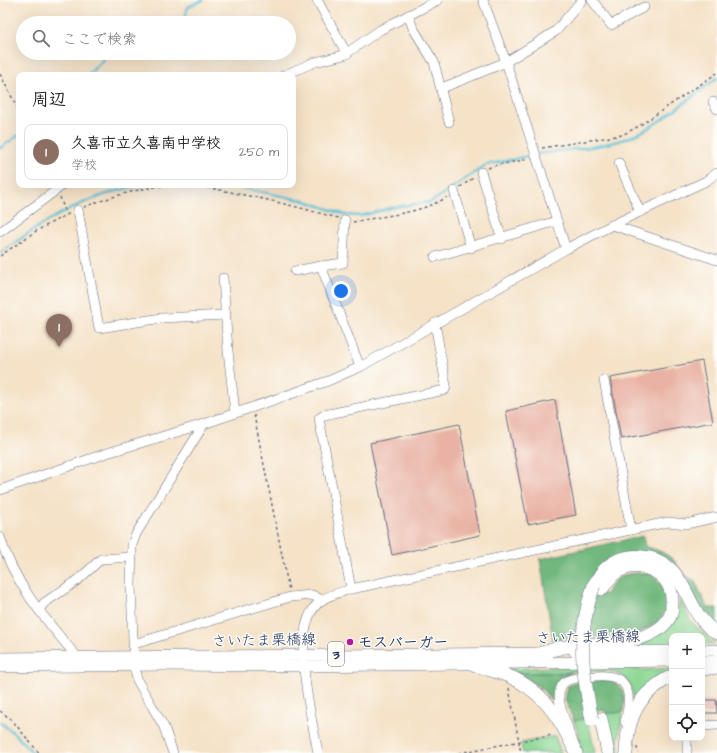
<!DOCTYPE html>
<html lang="ja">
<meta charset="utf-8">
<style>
:root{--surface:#fff;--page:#f6f6f6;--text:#222;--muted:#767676;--line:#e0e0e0;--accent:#b5179e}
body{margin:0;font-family:"Architects Daughter","Klee One",sans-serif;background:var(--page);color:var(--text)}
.controls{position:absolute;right:12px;bottom:12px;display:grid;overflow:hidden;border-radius:8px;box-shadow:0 4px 16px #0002}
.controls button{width:36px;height:36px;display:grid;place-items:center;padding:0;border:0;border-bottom:1px solid var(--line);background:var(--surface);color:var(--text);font:20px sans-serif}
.you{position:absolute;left:341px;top:291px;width:14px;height:14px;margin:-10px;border:3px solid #fff;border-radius:50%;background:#1a73e8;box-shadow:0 0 0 6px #1a73e833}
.badge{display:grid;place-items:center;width:26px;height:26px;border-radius:50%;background:var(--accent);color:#fff;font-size:13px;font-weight:700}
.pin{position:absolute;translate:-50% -33px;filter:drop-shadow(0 1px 2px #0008)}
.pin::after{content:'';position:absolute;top:21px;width:14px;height:12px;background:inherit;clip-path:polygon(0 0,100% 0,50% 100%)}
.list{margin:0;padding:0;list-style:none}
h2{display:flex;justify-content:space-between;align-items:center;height:52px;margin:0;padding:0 16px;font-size:17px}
h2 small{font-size:13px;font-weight:400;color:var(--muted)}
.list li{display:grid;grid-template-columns:26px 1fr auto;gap:12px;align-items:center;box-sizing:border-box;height:56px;margin:0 8px 8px;padding:0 8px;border:1px solid var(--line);border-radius:8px}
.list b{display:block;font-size:15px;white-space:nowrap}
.list p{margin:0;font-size:13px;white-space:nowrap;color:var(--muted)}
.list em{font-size:13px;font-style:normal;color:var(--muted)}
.icon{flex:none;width:22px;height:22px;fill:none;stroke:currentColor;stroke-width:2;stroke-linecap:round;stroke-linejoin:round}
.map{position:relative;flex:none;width:717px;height:753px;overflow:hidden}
.search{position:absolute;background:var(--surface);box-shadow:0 4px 16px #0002;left:16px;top:16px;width:280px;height:44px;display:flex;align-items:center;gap:10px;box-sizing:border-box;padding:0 14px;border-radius:22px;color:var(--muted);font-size:15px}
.panel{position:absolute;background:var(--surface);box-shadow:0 4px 16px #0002;left:16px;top:72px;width:280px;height:116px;border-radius:8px}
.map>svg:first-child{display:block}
.green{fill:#8dd894;stroke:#548479}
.forest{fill:#72b87e;stroke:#46746e}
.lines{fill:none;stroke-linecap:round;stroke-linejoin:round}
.stream{stroke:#5abfd7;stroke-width:2.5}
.building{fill:#e9b2a4}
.minor-casing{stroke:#676e83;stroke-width:10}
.major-casing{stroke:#676e83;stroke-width:12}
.highway-casing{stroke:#676e83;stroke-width:14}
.path{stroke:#676e83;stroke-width:1.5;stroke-dasharray:3 3;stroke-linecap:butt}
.minor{stroke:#fff;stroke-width:9}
.major{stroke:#fff;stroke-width:11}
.highway{stroke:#fff;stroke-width:13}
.highway-bridge-casing{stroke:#676e83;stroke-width:14;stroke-linecap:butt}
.highway-bridge{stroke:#fff;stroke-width:13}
.poi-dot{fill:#b5179e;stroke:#fdfcf7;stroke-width:1.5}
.labels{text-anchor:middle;stroke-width:3;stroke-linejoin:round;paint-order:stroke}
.shield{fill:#fdfcf7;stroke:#5f6c8c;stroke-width:1}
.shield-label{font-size:14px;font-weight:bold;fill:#1b2f5e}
.street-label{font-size:15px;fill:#1b2f5e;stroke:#fdfcf7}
.poi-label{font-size:15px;font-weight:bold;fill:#1b2f5e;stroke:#fdfcf7;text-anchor:start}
</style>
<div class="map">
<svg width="717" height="753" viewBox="0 0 717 753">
<rect width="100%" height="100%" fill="#fdfcf7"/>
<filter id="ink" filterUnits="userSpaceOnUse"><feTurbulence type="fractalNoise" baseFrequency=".025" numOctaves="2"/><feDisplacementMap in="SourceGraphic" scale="8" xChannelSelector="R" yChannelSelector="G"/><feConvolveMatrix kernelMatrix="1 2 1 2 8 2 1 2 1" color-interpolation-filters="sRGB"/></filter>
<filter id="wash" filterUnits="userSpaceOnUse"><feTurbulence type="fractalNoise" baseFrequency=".012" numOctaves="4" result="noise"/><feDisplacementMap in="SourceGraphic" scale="16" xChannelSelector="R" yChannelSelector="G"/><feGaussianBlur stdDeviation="0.9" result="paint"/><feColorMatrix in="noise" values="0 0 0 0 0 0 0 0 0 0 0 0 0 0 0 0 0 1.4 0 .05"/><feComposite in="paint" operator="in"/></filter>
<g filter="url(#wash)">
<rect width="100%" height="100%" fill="#f5e2c7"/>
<!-- green -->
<g class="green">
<path d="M680 599 690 620 715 645 702 643V636H672V645L624 648 677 612Z"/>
<path d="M614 666 646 670 672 668V671L633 702C634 686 627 676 611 671L515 673 503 669Z"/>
<path d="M623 712 618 741 619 753H612L606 714Z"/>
<path d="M587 718 588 721 595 753H582L579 734 574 721Z"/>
<path d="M555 736 561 753H523L521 743Z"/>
</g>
<!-- forest -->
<g class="forest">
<path d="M643 536 645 546 662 552 673 559 684 575 694 580 708 608H717V628L659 556 589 586 606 595C615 572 629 573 650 573L666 589 668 607 659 622 639 633 553 640 540 559Z"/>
<path d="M515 673H572C557 680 554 690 556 706L541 688Z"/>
<path d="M607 680C624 685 626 695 623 712L606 714 604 710 587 714V718L574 721 565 700 568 686 577 682Z"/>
</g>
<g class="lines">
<!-- stream -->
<g class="stream">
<path d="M181 23 185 18 188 7 203 0"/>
<path d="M88 75 110 53"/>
<path d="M0 148 19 135"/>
<path d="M538 154C568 149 600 148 628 138 656 128 692 96 717 78"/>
<path d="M228 185 306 201 346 215 360 216 394 207 431 202 486 165 533 155"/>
<path d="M0 253C49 218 84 196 143 185"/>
<path d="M0 722 16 735 33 753"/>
</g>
</g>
<g id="blocks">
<!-- building -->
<g class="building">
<path d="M702 361 713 422 621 439 610 378Z"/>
<path d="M555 400 576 515 528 524 506 411Z"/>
<path d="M459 424 480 535 392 555 370 443Z"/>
<path d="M702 700H716L717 713H702Z"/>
</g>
</g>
</g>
<g filter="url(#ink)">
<use href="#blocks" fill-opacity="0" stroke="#676e83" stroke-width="1"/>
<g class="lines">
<!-- minor casing -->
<g class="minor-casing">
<g id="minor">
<path d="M317 0 347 54"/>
<path d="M483 0 506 62 566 249"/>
<path d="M592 0 611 25 644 7"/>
<path d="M408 15 413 28 434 62 449 122"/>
<path d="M284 75 315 62 344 55 380 30 438 0"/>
<path d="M442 88 506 62 556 31 582 0"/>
<path d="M713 102 717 109"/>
<path d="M619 163 640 212"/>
<path d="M481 172 502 239"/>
<path d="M454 191 471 248"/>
<path d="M78 210 99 328 162 318 226 315"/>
<path d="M612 225 717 260"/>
<path d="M0 232 63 185"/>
<path d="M435 257 557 221"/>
<path d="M321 266 343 263 345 220"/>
<path d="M295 271 321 266 360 367"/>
<path d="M223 278 228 351 235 413"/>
<path d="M604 380 631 530"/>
<path d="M0 490 107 453 204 424 328 381 360 367 566 249 612 225 706 181 717 173"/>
<path d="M0 537C14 584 46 620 77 657"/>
<path d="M351 589 319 418 324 415 445 390 446 386 435 323"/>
<path d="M39 610 44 603 78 580 101 559 132 557"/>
<path d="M134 644 290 597 312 595 322 600"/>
<path d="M702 726 717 725"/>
<path d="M569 732C566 720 556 702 560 690 561 687 563 683 565 682 571 677 582 678 589 677 626 671 634 688 625 722"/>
<path d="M687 738V753"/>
<path d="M173 753 164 727 137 680 134 665 131 586 132 545 136 534 204 424"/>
<path d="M318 753C312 717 286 624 322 600 331 594 342 592 351 589L668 522 686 524 717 517"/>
</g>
</g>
<!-- major casing -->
<g class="major-casing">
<g id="major">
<path d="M702 650H717"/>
<path d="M575 652 672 651"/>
<path d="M0 658 549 653"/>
<path d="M702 661H717"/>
<path d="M0 667 162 665 303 666 672 661"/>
</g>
</g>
<!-- highway casing -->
<g class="highway-casing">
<g id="highway">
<path d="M594 585C597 580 600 574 604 570 624 550 658 553 675 574 691 594 693 619 717 633"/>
<path d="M541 653C549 651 557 648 565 647 595 642 657 648 671 614 672 610 672 605 672 602 673 574 642 558 618 571 611 575 606 583 602 589"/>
<path d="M471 663C481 668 492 670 503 674 541 687 561 718 576 753"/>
<path d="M702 669 717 667"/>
<path d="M601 719 608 753"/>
<path d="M626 753C627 716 639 693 672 676"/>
</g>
</g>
<!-- path -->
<g class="path">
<path d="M0 74 19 111"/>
<path d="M542 148 622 135 639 126 717 73"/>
<path d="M488 168 497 165 529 159"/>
<path d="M460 187 475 177"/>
<path d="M60 197 66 214"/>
<path d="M84 207C113 196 145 186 176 185 200 185 225 191 249 196 279 202 308 210 338 218"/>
<path d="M353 222C382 216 423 213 447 197"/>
<path d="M0 256 36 231 70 213"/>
<path d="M254 415 289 590"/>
<path d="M509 688 521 753"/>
<path d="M0 711 11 719 39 753"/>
<path d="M637 747 638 753"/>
<path d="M459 753 552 735"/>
</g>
<!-- minor -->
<use href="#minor" class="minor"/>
<!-- major -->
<use href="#major" class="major"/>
<!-- highway -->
<use href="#highway" class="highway"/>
<!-- highway-bridge casing -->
<g class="highway-bridge-casing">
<path id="highway-bridge" d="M592 720C582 670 576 635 594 585"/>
</g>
<!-- highway-bridge -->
<use href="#highway-bridge" class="highway-bridge"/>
</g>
</g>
<!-- markers -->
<circle class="poi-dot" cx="350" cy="642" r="4"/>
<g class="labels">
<!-- shield labels -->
<rect class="shield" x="328" y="642" width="16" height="24" rx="3"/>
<g class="shield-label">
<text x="336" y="659">3</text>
</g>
<!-- street labels -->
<g class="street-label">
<text transform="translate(588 637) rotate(-1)" y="5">さいたま栗橋線</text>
<text transform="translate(264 640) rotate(-1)" y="5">さいたま栗橋線</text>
</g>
<!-- poi labels -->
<g class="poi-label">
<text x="358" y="647">モスバーガー</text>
</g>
</g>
</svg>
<div class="controls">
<button>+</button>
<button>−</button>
<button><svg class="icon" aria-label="locate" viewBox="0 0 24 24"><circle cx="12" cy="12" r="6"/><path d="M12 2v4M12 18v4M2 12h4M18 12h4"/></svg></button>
</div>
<div class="you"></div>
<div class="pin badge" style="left:59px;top:347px;background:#8d6e63">1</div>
<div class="search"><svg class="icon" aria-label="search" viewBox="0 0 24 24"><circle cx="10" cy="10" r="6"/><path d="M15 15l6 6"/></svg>ここで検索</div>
<section class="panel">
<h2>周辺<small></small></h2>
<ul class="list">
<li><span class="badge" style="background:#8d6e63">1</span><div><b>久喜市立久喜南中学校</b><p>学校</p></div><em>250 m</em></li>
</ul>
</section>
</div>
